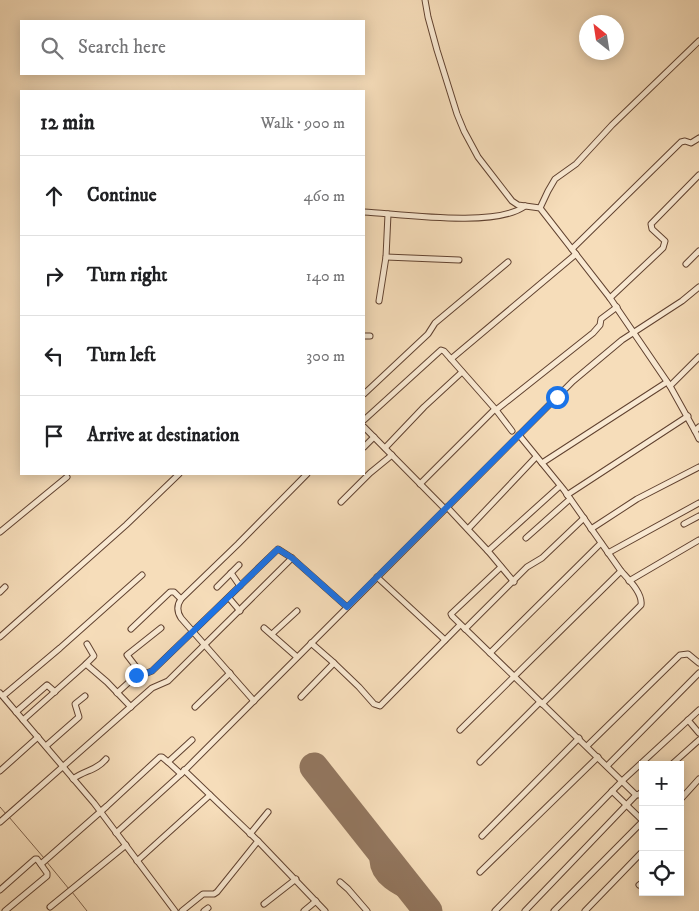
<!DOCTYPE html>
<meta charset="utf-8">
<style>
:root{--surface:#fff;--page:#f6f6f6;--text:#202124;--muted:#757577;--line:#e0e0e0}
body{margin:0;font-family:"IM FELL DW Pica",serif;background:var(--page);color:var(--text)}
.controls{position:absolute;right:15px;bottom:15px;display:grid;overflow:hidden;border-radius:0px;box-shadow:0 2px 12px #0003}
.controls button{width:45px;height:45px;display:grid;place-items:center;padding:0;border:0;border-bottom:1px solid var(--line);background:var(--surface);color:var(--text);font:25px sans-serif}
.compass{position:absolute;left:579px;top:15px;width:45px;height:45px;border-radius:50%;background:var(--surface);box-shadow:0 2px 12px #0003;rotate:330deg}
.stop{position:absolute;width:15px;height:15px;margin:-11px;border:4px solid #1a73e8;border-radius:50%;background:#fff}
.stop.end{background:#1a73e8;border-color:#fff;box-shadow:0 1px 5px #0008}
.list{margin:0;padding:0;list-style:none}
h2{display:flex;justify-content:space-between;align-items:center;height:65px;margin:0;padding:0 20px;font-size:21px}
h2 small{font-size:16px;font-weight:400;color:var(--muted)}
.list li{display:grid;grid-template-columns:32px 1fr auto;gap:15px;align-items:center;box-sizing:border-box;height:80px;padding:0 20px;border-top:1px solid var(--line)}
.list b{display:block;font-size:19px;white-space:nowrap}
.list em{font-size:16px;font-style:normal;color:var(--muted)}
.icon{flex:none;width:28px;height:28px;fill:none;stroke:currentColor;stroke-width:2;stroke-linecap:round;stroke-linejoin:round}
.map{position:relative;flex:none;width:699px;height:911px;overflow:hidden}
.search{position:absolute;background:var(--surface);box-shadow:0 2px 12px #0003;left:20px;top:20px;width:345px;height:55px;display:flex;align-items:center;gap:12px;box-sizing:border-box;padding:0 18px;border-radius:0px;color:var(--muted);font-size:19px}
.panel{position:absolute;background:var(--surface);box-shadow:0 2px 12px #0003;left:20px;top:90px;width:345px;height:385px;border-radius:0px}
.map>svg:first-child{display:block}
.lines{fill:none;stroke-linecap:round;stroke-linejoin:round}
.stream{stroke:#7e614b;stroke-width:1}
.taxiway{stroke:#92765e;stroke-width:11}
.runway{stroke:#92765e;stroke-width:29}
.minor-casing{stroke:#614230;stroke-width:7}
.minor{stroke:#f9e9d2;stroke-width:5}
.route{stroke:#1a73e8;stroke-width:6}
</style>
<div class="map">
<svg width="699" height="911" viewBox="0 0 699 911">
<rect width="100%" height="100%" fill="#f6ddba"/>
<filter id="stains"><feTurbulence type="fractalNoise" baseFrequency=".004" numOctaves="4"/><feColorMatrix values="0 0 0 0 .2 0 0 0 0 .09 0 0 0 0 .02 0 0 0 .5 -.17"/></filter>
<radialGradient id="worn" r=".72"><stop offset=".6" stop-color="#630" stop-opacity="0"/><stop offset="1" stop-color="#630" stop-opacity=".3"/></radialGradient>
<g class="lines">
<!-- stream -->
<g class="stream">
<path d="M0 807 6 814"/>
<path d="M9 817 44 858"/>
<path d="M0 819 5 814"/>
<path d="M46 861 69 889"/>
<path d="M72 892 87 911"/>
</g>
<!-- taxiway -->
<path class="taxiway" d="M384 855 379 856 375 861C376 883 405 893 420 901"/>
<!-- runway -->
<path class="runway" d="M314 767 428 911"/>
<!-- minor casing -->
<g class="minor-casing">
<g id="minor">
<path d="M425 0 428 17 437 50 457 114 464 131 478 157 512 201 518 205 540 208 610 298 670 386"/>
<path d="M540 208 548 191 555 179 576 164 612 125 699 41"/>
<path d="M364 212C401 214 496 228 525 206"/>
<path d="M572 249 681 142 685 141 691 143 699 138"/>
<path d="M386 257 459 260"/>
<path d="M686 264 699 251"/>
<path d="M610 298 663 248 665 241 652 229 651 224 699 175"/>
<path d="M379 301 386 257 388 214"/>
<path d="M364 336H370"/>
<path d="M699 357 670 386 695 431 699 427"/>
<path d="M451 359 576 254"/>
<path d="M364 394 428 334 435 323 508 262"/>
<path d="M496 410 593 333 600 325 601 319 617 307"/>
<path d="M364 420 441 350 444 351 496 410 512 431"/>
<path d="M364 427 445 509"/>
<path d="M695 431 699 439"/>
<path d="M519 435 564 490 621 571"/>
<path d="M364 447 374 437"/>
<path d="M385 448 424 407 462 372"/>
<path d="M542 463 667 382"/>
<path d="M420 484 495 409"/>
<path d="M567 495 688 416"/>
<path d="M341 502 370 473 392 455"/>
<path d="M447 507 488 551 514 582"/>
<path d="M684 524 699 516"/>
<path d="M468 529 536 457"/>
<path d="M591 529 637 499 699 467"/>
<path d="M0 532 67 477"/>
<path d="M526 538 570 499"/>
<path d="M488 551 560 486"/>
<path d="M608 553 699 503"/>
<path d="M501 567 451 614 452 616 635 794 638 795 643 791"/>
<path d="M231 573 240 586"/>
<path d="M377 577 445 640"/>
<path d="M629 581 699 540"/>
<path d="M217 587 239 565"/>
<path d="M0 592 5 587"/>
<path d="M229 598 240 611"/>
<path d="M264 628 297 657"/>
<path d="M131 629 170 592H174L181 599"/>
<path d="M465 629 527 567 542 558 584 518"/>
<path d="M272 634 297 611"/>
<path d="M0 637 126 525 179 474"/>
<path d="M490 653 601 543"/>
<path d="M334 663 359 687 374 704 380 706 460 625"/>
<path d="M86 664 94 656 87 644"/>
<path d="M140 672 127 655 161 628"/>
<path d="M0 693 94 803 175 911"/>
<path d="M117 693 140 672 147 673 152 671 278 549 292 558 347 607"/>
<path d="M3 696 60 648 142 575"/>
<path d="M301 697 334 663 311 643"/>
<path d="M254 701 181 618C177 612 177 605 181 599L238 544 307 474"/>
<path d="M195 707 230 673"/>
<path d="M16 712 47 685 55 692"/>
<path d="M23 720 86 664 107 682 131 707"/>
<path d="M688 720 699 733"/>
<path d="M460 730 621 571C628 579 643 593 641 605L542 704"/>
<path d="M46 746 79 717 75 704 85 696"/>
<path d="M587 746 680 655 688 654 699 663"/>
<path d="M168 762 181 774"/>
<path d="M480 762 540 702"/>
<path d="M671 765 699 740"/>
<path d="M607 766 699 673"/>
<path d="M0 771 38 737"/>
<path d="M73 779C85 770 96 771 106 759"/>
<path d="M612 791 643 821"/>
<path d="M680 800 699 779"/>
<path d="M0 822 152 688 168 681 292 558"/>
<path d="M116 833 181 774 573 381 622 340 682 301 699 287"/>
<path d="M250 834 268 812"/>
<path d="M482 836 579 738"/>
<path d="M258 841 325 911"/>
<path d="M137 861 210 795"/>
<path d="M41 864 107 806 160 757H162L168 762 192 740"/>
<path d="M480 872 598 757"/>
<path d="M340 882 348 889 367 911"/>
<path d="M639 885 643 882"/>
<path d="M0 890 35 859H37L47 873V876L5 911"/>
<path d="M264 904 296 879"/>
<path d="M50 907 126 845"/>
<path d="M182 911 203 894H214L217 892 258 841 184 770"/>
<path d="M204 911 208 908"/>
<path d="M304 911 316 901"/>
<path d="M495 911 622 781 699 710"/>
<path d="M525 911 636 795"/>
<path d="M554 911 643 821"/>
<path d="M585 911 643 851"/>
</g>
</g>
<!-- minor -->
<use href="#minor" class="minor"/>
</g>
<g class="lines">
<!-- route -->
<path class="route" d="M136 675 140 672 147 673 152 671 278 549 292 558 347 607 557 397"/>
</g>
<rect width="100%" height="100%" filter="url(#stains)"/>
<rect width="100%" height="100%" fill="url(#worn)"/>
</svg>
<div class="controls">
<button>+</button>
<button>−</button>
<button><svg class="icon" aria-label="locate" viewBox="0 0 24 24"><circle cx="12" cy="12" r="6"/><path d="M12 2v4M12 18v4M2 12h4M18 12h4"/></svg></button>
</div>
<svg class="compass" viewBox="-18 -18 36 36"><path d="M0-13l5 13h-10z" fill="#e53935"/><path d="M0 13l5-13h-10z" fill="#757577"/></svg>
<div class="stop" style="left:557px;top:397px"></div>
<div class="stop end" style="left:136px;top:675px"></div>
<div class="search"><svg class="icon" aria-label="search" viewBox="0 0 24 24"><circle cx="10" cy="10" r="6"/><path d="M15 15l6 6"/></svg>Search here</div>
<section class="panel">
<h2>12 min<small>Walk · 900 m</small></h2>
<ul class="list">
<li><svg class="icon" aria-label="ahead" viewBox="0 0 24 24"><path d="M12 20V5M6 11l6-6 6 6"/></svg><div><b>Continue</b></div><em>460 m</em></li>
<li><svg class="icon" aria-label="right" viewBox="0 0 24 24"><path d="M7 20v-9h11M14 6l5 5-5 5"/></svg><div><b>Turn right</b></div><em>140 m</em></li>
<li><svg class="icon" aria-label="left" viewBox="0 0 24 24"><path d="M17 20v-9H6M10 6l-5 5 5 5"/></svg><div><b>Turn left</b></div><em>300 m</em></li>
<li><svg class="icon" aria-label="arrive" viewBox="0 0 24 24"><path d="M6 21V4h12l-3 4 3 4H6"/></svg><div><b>Arrive at destination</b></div></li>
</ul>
</section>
</div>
